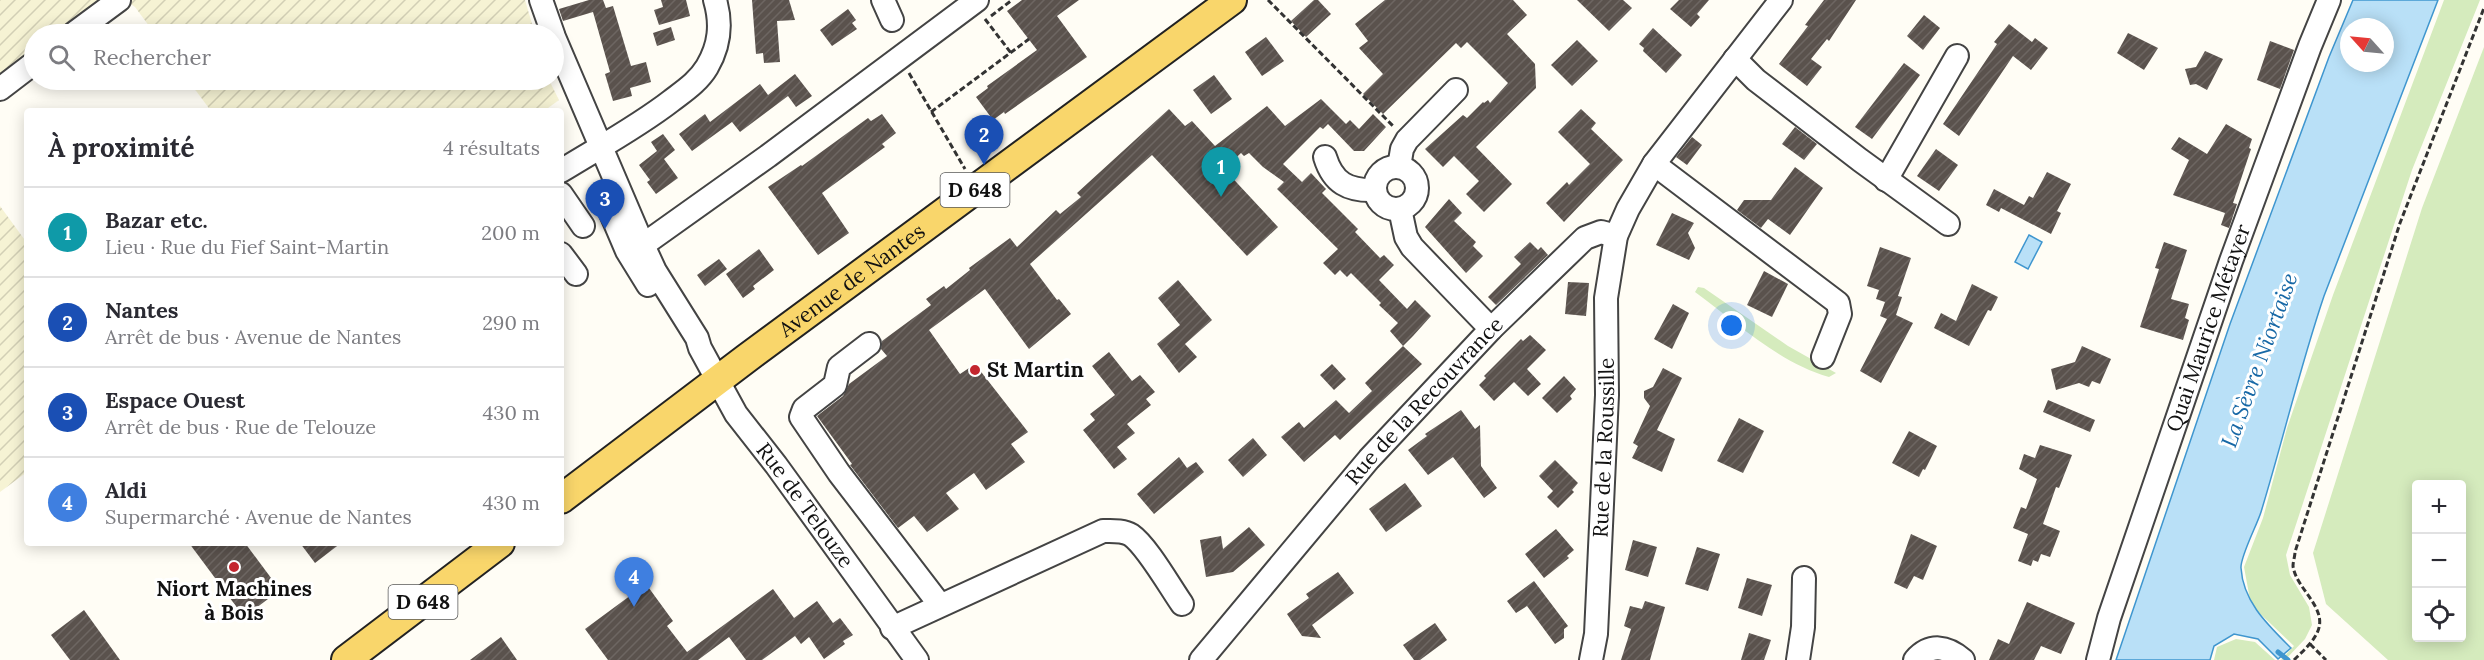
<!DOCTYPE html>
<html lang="fr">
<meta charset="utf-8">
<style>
:root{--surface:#fff;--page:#f7f7f7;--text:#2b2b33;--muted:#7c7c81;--line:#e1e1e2;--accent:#c4262e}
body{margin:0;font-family:Lora,serif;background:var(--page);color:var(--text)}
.controls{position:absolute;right:18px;bottom:18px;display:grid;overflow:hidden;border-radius:6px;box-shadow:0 3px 15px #0003}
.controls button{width:54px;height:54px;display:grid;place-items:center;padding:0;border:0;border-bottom:2px solid var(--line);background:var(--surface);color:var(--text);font:30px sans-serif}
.compass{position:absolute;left:2340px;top:18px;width:54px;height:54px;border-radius:50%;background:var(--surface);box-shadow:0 3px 15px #0003;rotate:297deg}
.you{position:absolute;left:1732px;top:326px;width:21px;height:21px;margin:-15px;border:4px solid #fff;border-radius:50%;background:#1a73e8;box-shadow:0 0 0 9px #1a73e833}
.badge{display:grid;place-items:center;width:39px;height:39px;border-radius:50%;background:var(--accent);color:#fff;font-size:20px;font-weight:700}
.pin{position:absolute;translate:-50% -50px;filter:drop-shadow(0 2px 3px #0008)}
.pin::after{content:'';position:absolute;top:32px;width:21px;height:18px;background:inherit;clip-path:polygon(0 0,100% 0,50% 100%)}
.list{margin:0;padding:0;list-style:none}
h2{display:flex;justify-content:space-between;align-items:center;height:78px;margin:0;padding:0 24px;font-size:26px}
h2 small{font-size:20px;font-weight:400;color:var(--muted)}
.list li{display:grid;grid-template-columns:39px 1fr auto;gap:18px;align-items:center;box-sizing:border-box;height:90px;padding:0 24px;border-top:2px solid var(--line)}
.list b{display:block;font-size:22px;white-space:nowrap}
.list p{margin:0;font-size:20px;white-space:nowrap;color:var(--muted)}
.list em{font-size:20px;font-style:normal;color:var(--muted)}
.icon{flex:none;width:33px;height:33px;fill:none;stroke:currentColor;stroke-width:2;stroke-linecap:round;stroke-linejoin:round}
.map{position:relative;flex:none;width:2484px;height:660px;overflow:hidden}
.search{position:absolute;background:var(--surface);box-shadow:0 3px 15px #0003;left:24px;top:24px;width:540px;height:66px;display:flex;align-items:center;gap:15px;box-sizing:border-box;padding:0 21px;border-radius:33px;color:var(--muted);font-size:22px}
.panel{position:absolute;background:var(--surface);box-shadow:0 3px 15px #0003;left:24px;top:108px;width:540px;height:438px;border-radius:6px}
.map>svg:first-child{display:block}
.farmland{fill:url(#farmland-furrows)}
.grass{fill:#d5ebbd;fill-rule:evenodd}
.water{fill:#b9e0f7;stroke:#3f96cf;stroke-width:1.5;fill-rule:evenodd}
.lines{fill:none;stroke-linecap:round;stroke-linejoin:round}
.stream{stroke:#3f96cf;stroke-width:5}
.building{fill:url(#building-hatch)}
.minor-casing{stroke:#444;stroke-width:26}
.major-casing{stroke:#222;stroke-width:32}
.path{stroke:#333;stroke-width:3;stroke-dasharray:6 3;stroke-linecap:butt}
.minor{stroke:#fff;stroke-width:22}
.major{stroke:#f9d66b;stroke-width:28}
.poi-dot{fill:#c4262e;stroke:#fff;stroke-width:2}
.labels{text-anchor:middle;stroke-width:6;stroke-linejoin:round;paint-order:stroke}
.shield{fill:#fff;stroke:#585858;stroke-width:1.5}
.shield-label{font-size:20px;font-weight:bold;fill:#111}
.street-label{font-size:21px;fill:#111;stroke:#fff}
.poi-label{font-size:21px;font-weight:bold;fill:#111;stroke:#fff;text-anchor:start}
.water-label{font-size:22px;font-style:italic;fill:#1768a6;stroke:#fff}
</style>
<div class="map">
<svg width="2484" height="660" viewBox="0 0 2484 660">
<defs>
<pattern id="farmland-furrows" width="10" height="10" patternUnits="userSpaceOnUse" patternTransform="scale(1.5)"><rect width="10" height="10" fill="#f6f3d4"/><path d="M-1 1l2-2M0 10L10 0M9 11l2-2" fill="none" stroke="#d2cfb5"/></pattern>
<pattern id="building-hatch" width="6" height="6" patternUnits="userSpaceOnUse" patternTransform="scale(1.5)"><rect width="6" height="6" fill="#5a524d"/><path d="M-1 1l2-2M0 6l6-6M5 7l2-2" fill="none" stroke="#6d6662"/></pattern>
</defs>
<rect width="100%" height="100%" fill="#fffdf5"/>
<!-- farmland -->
<g class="farmland">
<path d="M0 0H110L63 34H34V56L0 81Z"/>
<path d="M125 0H525L535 34H155L135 7Z"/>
<path d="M188 80H549L559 100 544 111H211Z"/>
<path d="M0 206 27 243V472L0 492Z"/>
</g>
<!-- grass -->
<g class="grass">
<path d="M2444 0H2480L2412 170 2286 555 2290 575 2309 607 2312 625 2305 639 2285 660H2281L2294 646 2251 605 2244 567 2263 518 2287 428 2333 295Z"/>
<path d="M2484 47V660H2388L2326 604 2313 553 2422 208ZM2416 484H2462V638H2416Z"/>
<path d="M1698 287 1704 288 1788 346 1836 373 1829 377C1778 362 1737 323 1695 292Z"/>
<path d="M2236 639 2255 642 2275 660H2214L2217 647Z"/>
</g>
<!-- water -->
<g class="water">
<path d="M2353 0H2438L2324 296C2300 367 2283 440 2261 512 2257 525 2240 557 2241 568 2243 602 2268 625 2291 648L2278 659 2258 639 2234 634 2214 646 2210 660H2116L2230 324 2329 57ZM2349 27H2385V63H2349Z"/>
<path d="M2029 235 2042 242 2028 269 2015 262Z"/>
</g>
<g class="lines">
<!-- stream -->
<path class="stream" d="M2278 652 2288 660"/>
</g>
<!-- building -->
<g class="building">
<path d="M589 0H603L606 8 613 6 631 66 646 62 651 82 630 88 632 96 613 101 605 74 610 72 593 12 563 21 559 9Z"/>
<path d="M661 0H686L690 16 659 25 654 10 663 7Z"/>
<path d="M752 0H789L795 20 777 21 780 62 764 63 763 53 756 54Z"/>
<path d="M1022 0H1079L1057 16 1087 57 1005 114 1004 112 993 120 976 97 988 88 987 86 1037 50 1007 11Z"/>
<path d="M1314 0H1318L1331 14 1306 37 1291 21Z"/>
<path d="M1385 0H1513L1527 15 1507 34 1535 64 1536 88 1476 147 1512 184 1484 212 1466 194 1479 181 1454 156 1443 167 1425 149 1463 115 1467 118 1483 102 1484 103 1488 100 1490 103 1508 83 1467 42 1461 48 1456 43 1383 114 1363 94 1383 74 1359 48 1368 41 1355 24Z"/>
<path d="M1577 0H1623L1632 8 1609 31Z"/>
<path d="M1679 0H1709L1697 14 1700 17 1691 27 1670 9Z"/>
<path d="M1824 0H1856L1829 41 1827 39 1811 59 1822 67 1807 86 1779 64 1808 26 1805 25Z"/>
<path d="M848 9 856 20 852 23 857 29 832 46 820 30Z"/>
<path d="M1924 15 1940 28 1923 50 1907 36Z"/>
<path d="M2009 24 2032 42 2035 38 2048 48 2031 70 2013 56 1959 136 1943 124 1997 44 1994 42Z"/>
<path d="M671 27 675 40 657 46 653 33Z"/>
<path d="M1653 28 1682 55 1666 73 1643 51 1644 48 1639 44Z"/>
<path d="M2128 33 2158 48 2144 70 2117 53Z"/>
<path d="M1266 37 1284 61 1262 76 1245 52Z"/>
<path d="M1577 40 1598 61 1572 86 1551 65Z"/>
<path d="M2270 41 2294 50 2280 89 2257 80Z"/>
<path d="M2205 51 2223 59 2207 90 2196 84 2190 85 2185 69 2196 67Z"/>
<path d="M1904 63 1920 75 1872 139 1855 127Z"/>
<path d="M795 74 812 96 796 107 788 96 740 132 732 122 692 151 679 134 705 114 710 122 760 84 768 95Z"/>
<path d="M1214 75 1232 99 1211 114 1193 90Z"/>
<path d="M1321 99 1346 124 1350 120 1359 129 1373 114 1386 127 1364 151H1354L1328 124 1323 129 1320 127 1283 164 1302 182 1311 173 1326 189 1322 193 1358 229 1355 232 1380 258 1384 255 1394 265 1379 280 1407 309 1415 300 1431 316 1413 336 1403 346 1390 331 1398 323 1379 305 1381 303 1351 273 1347 277 1340 270 1335 275 1323 263 1338 249 1277 189 1284 182 1263 167 1249 153 1244 156 1241 153 1224 169 1278 227 1247 256 1152 155 1030 264 1057 300 1059 299 1071 314 1029 349 985 289 929 330 960 374 975 364 1028 432 1011 444 1025 462 986 490 974 473 946 493 959 509 927 532 914 516 898 528 850 465 852 464 817 416 843 396 849 384 887 356 881 349 882 341 931 305 926 299 944 286 946 289 970 270 969 268 1010 238 1017 247 1056 210 1060 214 1081 197 1077 193 1169 109 1185 126 1192 121 1215 146 1267 106 1285 126Z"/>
<path d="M1581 109 1596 123 1591 129 1623 160 1564 222 1546 203 1567 182 1569 185 1590 164 1558 132Z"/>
<path d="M882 114 896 133 882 144 885 147 822 193 849 233 818 255 768 187 801 165 802 166 868 118 871 121Z"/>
<path d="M2226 124 2252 139 2249 148 2251 149 2233 203 2237 204 2229 228 2221 225 2225 213 2173 195 2189 160 2171 149 2179 137 2207 154Z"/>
<path d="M1795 127 1817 144 1804 160 1782 144Z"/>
<path d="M663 134 675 150 664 159 678 178 656 194 647 182 650 180 639 165 657 151 651 142Z"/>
<path d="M1692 137 1702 145 1687 165 1676 157Z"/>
<path d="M1936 149 1958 165 1939 191 1917 176Z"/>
<path d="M1795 167 1823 188 1790 235 1768 219 1761 228 1737 210 1744 200H1771Z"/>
<path d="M2047 172 2071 184 2057 211 2061 213 2051 234 2001 208 1999 212 1986 205 1994 189 2024 205 2029 196 2033 198Z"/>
<path d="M1449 199 1462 213 1454 221 1476 242 1473 246 1483 256 1466 273 1425 227Z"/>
<path d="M1672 213 1694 223 1688 233 1695 248 1689 260 1656 245Z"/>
<path d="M1530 242 1538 250 1541 247 1548 255 1496 305 1488 297 1521 264 1514 257Z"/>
<path d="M2164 242 2187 250 2171 299 2189 304 2185 318 2189 320 2183 340 2140 327 2159 269 2155 268Z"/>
<path d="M1880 247 1911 258 1898 296 1902 297 1896 315 1913 323 1881 383 1860 371 1887 319 1880 316 1885 302 1876 299 1879 290 1867 286Z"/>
<path d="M759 249 774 270 753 286 755 289 743 298 726 274Z"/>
<path d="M719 259 727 269 705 286 697 275Z"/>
<path d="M1764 271 1788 284 1772 317 1747 305Z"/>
<path d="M1178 280 1212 320 1185 344 1197 357 1179 373 1157 344 1180 325 1158 298Z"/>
<path d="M1568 282 1589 283 1586 316 1565 314Z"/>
<path d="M1972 284 1998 297 1991 311 1988 310 1969 346 1934 328 1941 313 1956 321Z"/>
<path d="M1673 304 1689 313 1672 349 1654 339Z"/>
<path d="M1530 335 1546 350 1527 369 1541 384 1528 396 1514 382 1494 401 1479 385 1486 378 1484 376 1521 339 1523 341Z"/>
<path d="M1403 346 1422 364 1340 440 1335 435 1304 462 1281 437 1299 422 1304 428 1336 400 1349 413 1372 391 1365 383Z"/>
<path d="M2082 346 2111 359 2100 384 2092 381 2089 387 2079 383 2056 390 2051 369 2075 362Z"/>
<path d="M1109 352 1132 381 1140 375 1155 392 1146 399 1151 405 1127 424 1135 433 1117 447 1127 459 1114 469 1083 430 1095 420 1090 414 1115 395 1092 366Z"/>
<path d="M1332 364 1346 379 1334 390 1320 375Z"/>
<path d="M1663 368 1682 378 1657 430 1675 439 1662 472 1632 458 1638 446 1633 443 1650 406 1644 398V391L1653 387Z"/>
<path d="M1564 376 1576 389 1570 396 1572 399 1557 413 1542 398Z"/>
<path d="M2048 400 2095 420 2090 432 2043 412Z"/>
<path d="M1461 410 1475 429 1480 425 1481 466 1497 488 1484 498 1453 457 1428 475 1408 450 1427 436 1425 434Z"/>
<path d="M1739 418 1764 431 1743 473 1717 461Z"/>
<path d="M1909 431 1937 446 1925 470 1923 469 1919 477 1892 463Z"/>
<path d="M1253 438 1267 455 1243 477 1228 460Z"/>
<path d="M2040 445 2072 455 2059 488 2056 487 2043 524 2060 531 2050 557 2041 554 2038 562 2033 560 2031 566 2018 561 2028 534 2013 528 2021 507 2026 509 2037 479 2019 469 2024 454 2035 458Z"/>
<path d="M1179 457 1187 468 1196 462 1204 472 1154 514 1137 494Z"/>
<path d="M1555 460 1578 483 1572 490 1574 492 1558 508 1547 497 1553 491 1539 476Z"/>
<path d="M1405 483 1422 506 1386 532 1369 509Z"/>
<path d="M1249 527 1265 545 1233 572 1206 577 1200 540 1221 536 1223 549Z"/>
<path d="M1556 529 1574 550 1567 556 1569 558 1544 578 1525 554Z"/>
<path d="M1911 534 1937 546 1923 580 1914 576 1907 589 1894 583Z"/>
<path d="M1633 540 1657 547 1648 577 1625 570Z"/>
<path d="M189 543H245L280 590 244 617Z"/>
<path d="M300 543H341L315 563Z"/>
<path d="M1697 547 1720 554 1708 591 1685 584Z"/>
<path d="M1338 572 1354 593 1312 625 1321 638 1302 636 1287 614 1309 598 1306 594Z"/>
<path d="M1747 578 1772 585 1762 616 1738 608Z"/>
<path d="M1534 581 1568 626 1564 629V638L1555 644 1527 606 1516 613 1507 601Z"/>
<path d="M646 584 673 621 667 626 687 652 773 589 794 618 817 601 833 623 840 618 853 635 843 641 845 644 824 659 809 637 801 644 795 636 762 660H746L729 637 698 660H608L585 629Z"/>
<path d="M1645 601 1665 607 1650 660H1621L1631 629 1624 626 1630 606 1642 609Z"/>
<path d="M2027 602 2075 623 2061 654 2041 646 2034 660H1989L1998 639 2009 644Z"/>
<path d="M84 610 120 660H70L51 635Z"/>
<path d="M1435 623 1447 640 1420 660H1414L1403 645Z"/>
<path d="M1749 633 1771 640 1764 660H1741Z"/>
<path d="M501 637 517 660H470Z"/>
</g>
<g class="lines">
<!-- minor casing -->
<g class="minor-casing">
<g id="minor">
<path d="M541 0 553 34"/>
<path d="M883 0 892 20"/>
<path d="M73 34 119 0"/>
<path id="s1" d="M554 37 643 245 655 271 697 338 700 348 736 414 776 465 917 660"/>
<path d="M1735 59 1756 80 1860 160 1948 224"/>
<path d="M0 89 34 63"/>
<path d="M1325 157C1333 183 1348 191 1375 190"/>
<path d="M1654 164 1838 303 1840 314 1823 357"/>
<circle cx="1396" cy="188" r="21"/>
<path d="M1399 167 1402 149 1407 140 1456 90"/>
<path d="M561 171C598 148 636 128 671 101 684 91 698 82 707 67 720 45 722 24 715 0"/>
<path d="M1886 180 1957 56"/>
<path d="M561 194 583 226"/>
<path d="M604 197 627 251 648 285"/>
<path d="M1400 209 1406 237 1412 247 1491 329"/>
<path d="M643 245 768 156 977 0"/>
<path d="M561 254 576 274"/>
<path d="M869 344 839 367 835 385 804 409 801 417 839 473 940 605"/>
<path d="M892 628 1103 531C1112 531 1123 530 1131 535 1147 546 1170 587 1182 604"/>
<path id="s2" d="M1201 660 1369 459 1491 329 1585 238 1601 232 1616 236"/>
<path id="s3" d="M1591 660 1596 634 1601 526 1607 395 1606 298 1616 236 1628 209 1654 164 1781 0"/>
<path d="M1798 660 1803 627 1804 578"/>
<path d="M1915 660C1930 643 1947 646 1963 660"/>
<path id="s4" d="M2098 660 2109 618 2231 261 2310 46 2329 0"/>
</g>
</g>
<!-- major casing -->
<g class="major-casing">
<g id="major">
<path id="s5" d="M561 499 747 358 1232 0"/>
<path d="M346 660 500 543"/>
</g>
</g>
<!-- path -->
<g class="path">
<path d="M1268 0 1393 126"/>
<path d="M991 16 1012 0"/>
<path d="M985 19 1011 53"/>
<path d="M909 73 965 169"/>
<path d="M931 112 1029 39"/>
<path d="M2310 644 2326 660"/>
<path d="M2294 660C2302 652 2311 644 2316 635 2331 609 2296 590 2293 566 2293 562 2295 556 2295 552L2400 223 2484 8"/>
</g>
<!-- minor -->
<use href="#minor" class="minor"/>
<!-- major -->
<use href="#major" class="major"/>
</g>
<!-- markers -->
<g class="poi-dot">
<circle cx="975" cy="370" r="6"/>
<circle cx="234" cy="567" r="6"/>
</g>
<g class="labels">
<!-- shield labels -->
<g class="shield">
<rect x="940.5" y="173" width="69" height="34" rx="4.5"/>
<rect x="388.5" y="585" width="69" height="34" rx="4.5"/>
</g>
<g class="shield-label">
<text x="975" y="197">D 648</text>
<text x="423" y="609">D 648</text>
</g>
<!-- street labels -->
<g class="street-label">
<text dy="7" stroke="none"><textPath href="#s5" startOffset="364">Avenue de Nantes</textPath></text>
<text dy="7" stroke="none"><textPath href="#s4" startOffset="350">Quai Maurice Métayer</textPath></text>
<text dy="7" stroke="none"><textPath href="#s2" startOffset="342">Rue de la Recouvrance</textPath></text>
<text dy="7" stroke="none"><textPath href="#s3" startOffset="213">Rue de la Roussille</textPath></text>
<text dy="7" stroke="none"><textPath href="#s1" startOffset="534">Rue de Telouze</textPath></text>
</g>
<!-- poi labels -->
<g class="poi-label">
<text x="987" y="377">St Martin</text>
<text x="234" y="596" text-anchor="middle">Niort Machines<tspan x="234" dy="24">à Bois</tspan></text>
</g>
<!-- water labels -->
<g class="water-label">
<text transform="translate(2259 360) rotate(-70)" y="8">La Sèvre Niortaise</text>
</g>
</g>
</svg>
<div class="controls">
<button>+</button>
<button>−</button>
<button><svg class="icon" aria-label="locate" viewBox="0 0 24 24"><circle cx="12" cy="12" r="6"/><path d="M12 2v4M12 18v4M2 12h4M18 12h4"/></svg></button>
</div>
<svg class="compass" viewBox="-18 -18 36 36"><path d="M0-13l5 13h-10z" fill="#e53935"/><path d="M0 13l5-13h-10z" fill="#7c7c81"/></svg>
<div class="you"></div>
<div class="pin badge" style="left:1221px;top:197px;background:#0f9aa8">1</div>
<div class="pin badge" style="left:984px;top:165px;background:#1a4fb4">2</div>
<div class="pin badge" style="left:605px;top:229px;background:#1a4fb4">3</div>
<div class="pin badge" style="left:634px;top:607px;background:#3f7fe0">4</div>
<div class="search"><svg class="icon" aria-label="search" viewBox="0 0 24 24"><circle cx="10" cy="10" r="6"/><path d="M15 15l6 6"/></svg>Rechercher</div>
<section class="panel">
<h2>À proximité<small>4 résultats</small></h2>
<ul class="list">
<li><span class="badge" style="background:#0f9aa8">1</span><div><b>Bazar etc.</b><p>Lieu · Rue du Fief Saint-Martin</p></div><em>200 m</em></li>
<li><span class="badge" style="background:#1a4fb4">2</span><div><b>Nantes</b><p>Arrêt de bus · Avenue de Nantes</p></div><em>290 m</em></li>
<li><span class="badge" style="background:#1a4fb4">3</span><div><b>Espace Ouest</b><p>Arrêt de bus · Rue de Telouze</p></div><em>430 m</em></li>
<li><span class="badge" style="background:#3f7fe0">4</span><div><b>Aldi</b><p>Supermarché · Avenue de Nantes</p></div><em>430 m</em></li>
</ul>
</section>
</div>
